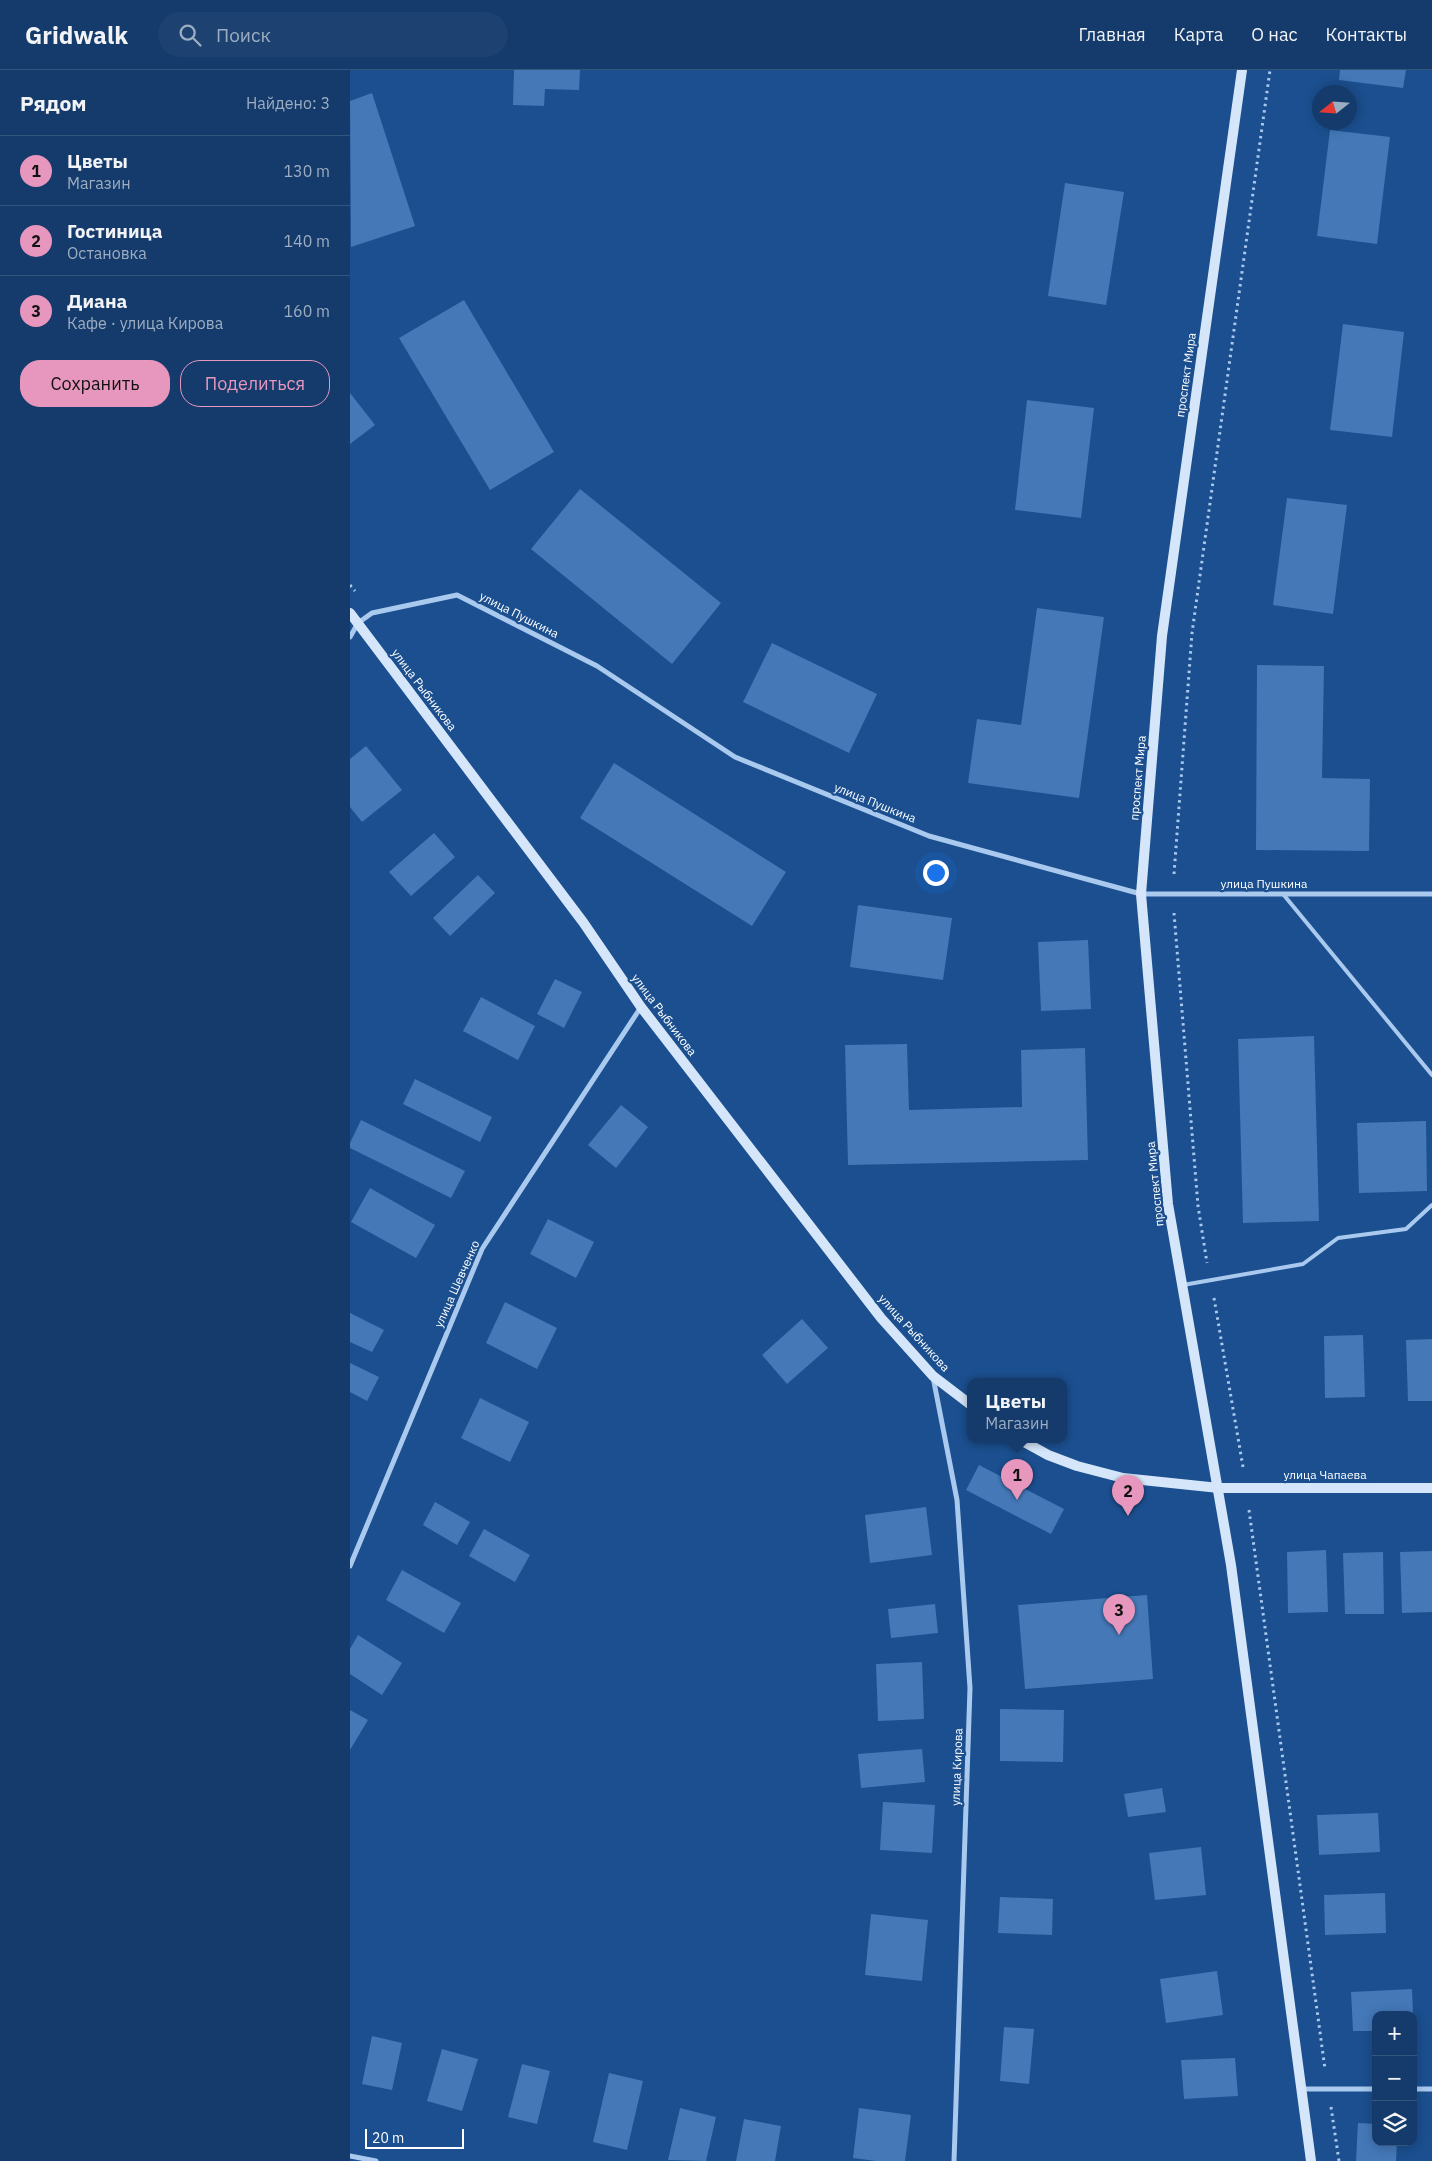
<!DOCTYPE html>
<html lang="ru">
<meta charset="utf-8">
<style>
:root{--surface:#143b6b;--page:#1d4271;--text:#f1f3f6;--muted:#9dadc1;--line:#33557e;--accent:#e797bd}
body{margin:0;font-family:"IBM Plex Sans",sans-serif;background:var(--page);color:var(--text)}
.controls{position:absolute;right:15px;bottom:15px;display:grid;overflow:hidden;border-radius:10px;box-shadow:0 2px 12px #0003}
.controls button{width:45px;height:45px;display:grid;place-items:center;padding:0;border:0;border-bottom:1px solid var(--line);background:var(--surface);color:var(--text);font:25px sans-serif}
.compass{position:absolute;left:962px;top:15px;width:45px;height:45px;border-radius:50%;background:var(--surface);box-shadow:0 2px 12px #0003;rotate:253deg}
.scale{position:absolute;left:15px;bottom:12px;width:99px;box-sizing:border-box;padding-left:5px;border:2px solid #fff;border-top:0;font-size:14px;line-height:18px;white-space:nowrap;color:#fff;-webkit-text-stroke:4px #1b4f8f;paint-order:stroke}
.you{position:absolute;left:585px;top:802px;width:18px;height:18px;margin:-12px;border:4px solid #fff;border-radius:50%;background:#1a73e8;box-shadow:0 0 0 8px #1a73e833}
.badge{display:grid;place-items:center;width:32px;height:32px;border-radius:50%;background:var(--accent);color:#111;font-size:16px;font-weight:700}
.pin{position:absolute;translate:-50% -41px;filter:drop-shadow(0 1px 2px #0008)}
.pin::after{content:'';position:absolute;top:26px;width:18px;height:15px;background:inherit;clip-path:polygon(0 0,100% 0,50% 100%)}
.popup{position:absolute;left:617px;top:1308px;width:100px;height:65px;box-sizing:border-box;display:grid;place-content:center;border-radius:10px;background:var(--surface);filter:drop-shadow(0 1px 4px #0005);font-size:16px;white-space:nowrap;color:var(--muted)}
.popup b{font-size:19px;color:var(--text)}
.popup::after{content:'';position:absolute;left:50%;top:100%;margin-left:-10px;border:10px solid transparent;border-top-color:var(--surface)}
.list{margin:0;padding:0;list-style:none}
h2{display:flex;justify-content:space-between;align-items:center;height:65px;margin:0;padding:0 20px;font-size:21px}
h2 small{font-size:16px;font-weight:400;color:var(--muted)}
.list li{display:grid;grid-template-columns:32px 1fr auto;gap:15px;align-items:center;box-sizing:border-box;height:70px;padding:0 20px;border-top:1px solid var(--line)}
.list b{display:block;font-size:19px;white-space:nowrap}
.list p{margin:0;font-size:16px;white-space:nowrap;color:var(--muted)}
.list em{font-size:16px;font-style:normal;color:var(--muted)}
.actions{display:flex;gap:10px;padding:15px 20px}
.actions a{flex:1;padding:11px 0;border:1px solid var(--accent);border-radius:20px;text-align:center;font-size:18px;color:var(--accent)}
.actions .main{background:var(--accent);color:#111}
.icon{flex:none;width:28px;height:28px;fill:none;stroke:currentColor;stroke-width:2;stroke-linecap:round;stroke-linejoin:round}
.map{position:relative;flex:none;width:1082px;height:2091px;overflow:hidden}
header{display:flex;align-items:center;gap:30px;box-sizing:border-box;height:70px;padding:0 25px;background:var(--surface);border-bottom:1px solid var(--line)}
header strong{font-size:24px}
nav{display:flex;gap:28px;margin-inline-start:auto;font-size:18px}
.search{width:350px;height:45px;background:var(--page);display:flex;align-items:center;gap:12px;box-sizing:border-box;padding:0 18px;border-radius:28px;color:var(--muted);font-size:19px}
main{display:flex}
aside{flex:1;background:var(--surface)}
.map>svg:first-child{display:block}
.building{fill:#4478b7}
.lines{fill:none;stroke-linecap:round;stroke-linejoin:round}
.path{stroke:#a9c9ee;stroke-width:3;stroke-dasharray:2.5 4;stroke-linecap:butt}
.lane{stroke:#a9c9ee;stroke-width:4}
.street{stroke:#a9c9ee;stroke-width:5}
.secondary{stroke:#d6e6fa;stroke-width:10}
.labels{text-anchor:middle;stroke-width:4.5;stroke-linejoin:round;paint-order:stroke}
.street-label{font-size:12px;fill:#fff;stroke:#1b4f8f}
</style>
<header>
<strong>Gridwalk</strong>
<div class="search"><svg class="icon" aria-label="search" viewBox="0 0 24 24"><circle cx="10" cy="10" r="6"/><path d="M15 15l6 6"/></svg>Поиск</div>
<nav><a>Главная</a><a>Карта</a><a>О нас</a><a>Контакты</a></nav>
</header>
<main>
<aside>
<h2>Рядом<small>Найдено: 3</small></h2>
<ul class="list">
<li><span class="badge">1</span><div><b>Цветы</b><p>Магазин</p></div><em>130 m</em></li>
<li><span class="badge">2</span><div><b>Гостиница</b><p>Остановка</p></div><em>140 m</em></li>
<li><span class="badge">3</span><div><b>Диана</b><p>Кафе · улица Кирова</p></div><em>160 m</em></li>
</ul>
<div class="actions"><a class="main">Сохранить</a><a>Поделиться</a></div>
</aside>
<div class="map">
<svg width="1082" height="2091" viewBox="0 0 1082 2091">
<rect width="100%" height="100%" fill="#1b4f8f"/>
<!-- building -->
<g class="building">
<path d="M164 0H230L229 20 195 19 194 36 163 35Z"/>
<path d="M990 0H1056L1053 18 989 10Z"/>
<path d="M22 23 65 156 1 177 0 31Z"/>
<path d="M980 60 1040 67 1027 174 967 166Z"/>
<path d="M715 113 774 122 756 235 698 226Z"/>
<path d="M114 230 204 382 140 420 49 268Z"/>
<path d="M993 254 1054 262 1042 367 980 360Z"/>
<path d="M0 323 25 355 0 374Z"/>
<path d="M677 330 744 338 731 448 665 440Z"/>
<path d="M230 419 371 533 322 594 181 479Z"/>
<path d="M937 428 997 435 983 544 923 535Z"/>
<path d="M687 538 754 547 729 728 618 713 627 649 671 655Z"/>
<path d="M422 573 527 624 499 683 393 632Z"/>
<path d="M907 595 974 596 972 708 1020 709 1019 781 906 780Z"/>
<path d="M16 676 52 720 12 752 0 737V689Z"/>
<path d="M264 693 436 802 402 856 230 748Z"/>
<path d="M84 763 105 787 61 826 39 802Z"/>
<path d="M128 805 145 823 100 866 83 848Z"/>
<path d="M508 835 602 848 593 910 500 897Z"/>
<path d="M738 870 741 939 691 941 688 872Z"/>
<path d="M205 909 232 922 214 958 187 944Z"/>
<path d="M131 927 185 956 168 990 113 961Z"/>
<path d="M964 966 969 1151 893 1153 888 969Z"/>
<path d="M557 974 559 1040 672 1037 671 980 735 978 738 1090 498 1095 495 975Z"/>
<path d="M65 1009 142 1047 130 1072 53 1034Z"/>
<path d="M271 1035 298 1057 266 1098 238 1075Z"/>
<path d="M11 1050 115 1101 101 1128 0 1078V1073Z"/>
<path d="M1076 1051 1077 1121 1009 1123 1007 1053Z"/>
<path d="M20 1118 85 1155 66 1188 1 1152Z"/>
<path d="M198 1149 244 1172 226 1208 180 1184Z"/>
<path d="M155 1232 207 1258 187 1299 136 1273Z"/>
<path d="M0 1243 34 1260 22 1282 0 1272Z"/>
<path d="M452 1249 478 1278 437 1314 412 1285Z"/>
<path d="M1013 1265 1015 1327 975 1328 974 1266Z"/>
<path d="M1082 1269V1331H1058L1056 1270Z"/>
<path d="M0 1293 29 1307 17 1331 0 1322Z"/>
<path d="M130 1328 179 1352 160 1392 111 1368Z"/>
<path d="M629 1395 714 1439 701 1464 616 1420Z"/>
<path d="M85 1432 120 1452 107 1475 73 1455Z"/>
<path d="M576 1437 582 1485 520 1493 515 1445Z"/>
<path d="M134 1459 180 1485 165 1512 119 1486Z"/>
<path d="M976 1480 978 1542 938 1543 937 1482Z"/>
<path d="M1082 1481V1542L1052 1543 1050 1482Z"/>
<path d="M1033 1482 1034 1544H995L993 1483Z"/>
<path d="M52 1500 111 1533 94 1563 36 1530Z"/>
<path d="M797 1525 803 1609 675 1619 668 1535Z"/>
<path d="M585 1534 588 1563 541 1568 538 1539Z"/>
<path d="M8 1565 52 1593 32 1625 0 1604V1579Z"/>
<path d="M572 1592 574 1649 528 1651 526 1594Z"/>
<path d="M650 1639 714 1640 713 1692 650 1691Z"/>
<path d="M0 1640 18 1650 0 1680Z"/>
<path d="M572 1679 575 1712 511 1718 508 1684Z"/>
<path d="M812 1718 816 1742 778 1747 774 1724Z"/>
<path d="M533 1732 585 1735 582 1783 530 1780Z"/>
<path d="M1028 1743 1030 1782 969 1785 967 1745Z"/>
<path d="M851 1777 856 1825 805 1830 799 1783Z"/>
<path d="M1035 1823 1036 1863 975 1865 974 1825Z"/>
<path d="M650 1827 703 1829 702 1865 648 1863Z"/>
<path d="M521 1844 578 1850 572 1911 515 1905Z"/>
<path d="M867 1901 873 1945 816 1953 810 1909Z"/>
<path d="M1062 1919 1063 1945H1026V1961H1003L1001 1922Z"/>
<path d="M654 1957 684 1959 679 2014 650 2011Z"/>
<path d="M22 1966 52 1973 42 2020 12 2014Z"/>
<path d="M92 1979 128 1989 112 2041 77 2031Z"/>
<path d="M885 1988 888 2026 834 2029 831 1990Z"/>
<path d="M172 1994 200 2001 187 2054 158 2047Z"/>
<path d="M259 2003 293 2011 277 2080 243 2072Z"/>
<path d="M330 2038 366 2047 356 2091 318 2090Z"/>
<path d="M509 2038 561 2045 555 2091H526L503 2088Z"/>
<path d="M394 2049 431 2056 425 2091H386Z"/>
<path d="M1008 2053 1026 2054V2072H1047L1046 2091H1006Z"/>
</g>
<g class="lines">
<!-- path -->
<g class="path">
<path d="M0 515 5 521"/>
<path d="M824 804 842 563 920 0"/>
<path d="M824 843 848 1136 857 1193"/>
<path d="M864 1228 893 1397"/>
<path d="M899 1440 975 1999"/>
<path d="M981 2037 989 2091"/>
</g>
<!-- lane -->
<g class="lane">
<path d="M933 824 1082 1005"/>
<path d="M833 1215 953 1194 988 1168 1056 1159 1082 1135"/>
</g>
<!-- street -->
<g class="street">
<path d="M0 567 8 553 22 543 107 525 247 596 385 687 579 766 791 824H1082"/>
<path d="M583 1307 607 1430 620 1618 604 2091"/>
<path d="M0 1496 132 1179 291 937"/>
<path d="M951 2019H1026"/>
<path d="M1063 2019H1082"/>
<path d="M0 2086 26 2091"/>
</g>
<!-- secondary -->
<g class="secondary">
<path d="M892 0 812 566 791 824 818 1134 881 1495 961 2091"/>
<path d="M0 543 233 852 291 937 531 1248 583 1306 621 1335"/>
<path d="M669 1369 698 1385 727 1396 773 1408 869 1418H1082"/>
</g>
</g>
<g class="labels">
<!-- street labels -->
<g class="street-label">
<text transform="translate(836 305) rotate(-82)" y="4">проспект Мира</text>
<text transform="translate(169 545) rotate(27)" y="4">улица Пушкина</text>
<text transform="translate(74 620) rotate(53)" y="4">улица Рыбникова</text>
<text transform="translate(788 708) rotate(-85)" y="4">проспект Мира</text>
<text transform="translate(525 733) rotate(22)" y="4">улица Пушкина</text>
<text x="914" y="818">улица Пушкина</text>
<text transform="translate(314 945) rotate(53)" y="4">улица Рыбникова</text>
<text transform="translate(805 1114) rotate(-96)" y="4">проспект Мира</text>
<text transform="translate(107 1214) rotate(-66)" y="4">улица Шевченко</text>
<text transform="translate(564 1263) rotate(48)" y="4">улица Рыбникова</text>
<text x="975" y="1409">улица Чапаева</text>
<text transform="translate(607 1697) rotate(-88)" y="4">улица Кирова</text>
</g>
</g>
</svg>
<div class="controls">
<button>+</button>
<button>−</button>
<button><svg class="icon" aria-label="layers" viewBox="0 0 24 24"><path d="M12 4l9 5-9 5-9-5zM3 14l9 5 9-5"/></svg></button>
</div>
<svg class="compass" viewBox="-18 -18 36 36"><path d="M0-13l5 13h-10z" fill="#e53935"/><path d="M0 13l5-13h-10z" fill="#9dadc1"/></svg>
<div class="scale">20 m</div>
<div class="you"></div>
<div class="pin badge" style="left:667px;top:1430px">1</div>
<div class="popup"><b>Цветы</b>Магазин</div>
<div class="pin badge" style="left:778px;top:1446px">2</div>
<div class="pin badge" style="left:769px;top:1565px">3</div>
</div>
</main>
